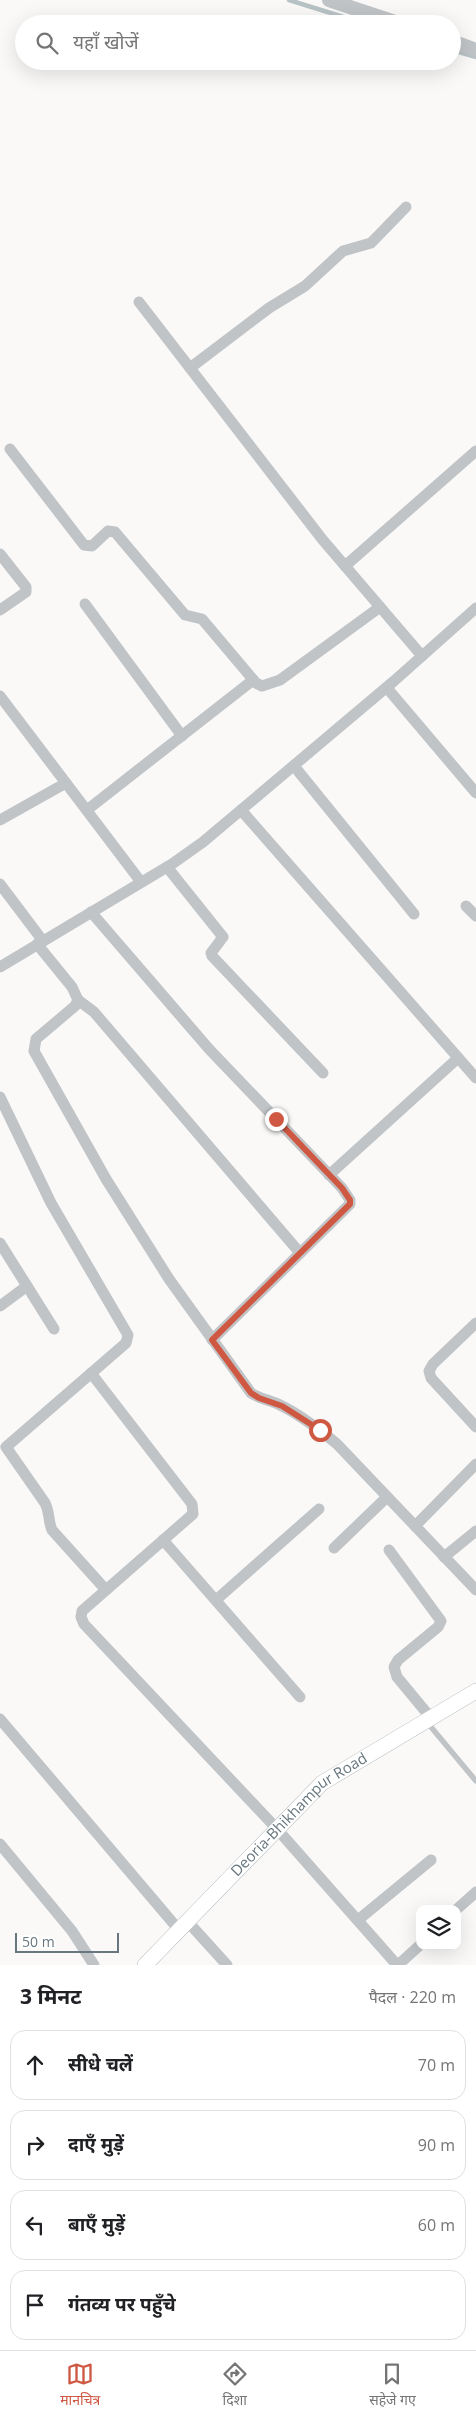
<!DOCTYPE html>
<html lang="hi">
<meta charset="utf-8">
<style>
:root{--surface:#fff;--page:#f2f2f2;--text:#202124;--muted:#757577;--line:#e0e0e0;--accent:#cf5843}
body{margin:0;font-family:"Open Sans","Noto Sans Devanagari",sans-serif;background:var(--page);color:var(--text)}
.controls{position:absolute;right:15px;bottom:15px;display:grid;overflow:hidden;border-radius:10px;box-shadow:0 5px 20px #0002}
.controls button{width:45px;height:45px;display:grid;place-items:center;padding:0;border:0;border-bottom:1px solid var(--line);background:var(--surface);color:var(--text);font:25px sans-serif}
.scale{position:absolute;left:15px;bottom:12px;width:104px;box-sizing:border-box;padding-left:5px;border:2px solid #68777f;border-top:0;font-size:14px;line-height:18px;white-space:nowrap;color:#68777f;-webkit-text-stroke:4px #fff;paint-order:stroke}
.stop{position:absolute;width:15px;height:15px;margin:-11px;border:4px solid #cf5843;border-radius:50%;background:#fff}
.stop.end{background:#cf5843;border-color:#fff;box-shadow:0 1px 5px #0008}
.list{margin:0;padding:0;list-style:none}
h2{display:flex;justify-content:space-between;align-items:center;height:65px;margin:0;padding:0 20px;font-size:21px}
h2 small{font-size:16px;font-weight:400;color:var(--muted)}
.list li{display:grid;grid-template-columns:32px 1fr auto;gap:15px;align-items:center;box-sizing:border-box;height:70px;margin:0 10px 10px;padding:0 10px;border:1px solid var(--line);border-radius:15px}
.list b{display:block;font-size:19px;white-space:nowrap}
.list em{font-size:16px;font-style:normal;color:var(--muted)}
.icon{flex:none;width:28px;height:28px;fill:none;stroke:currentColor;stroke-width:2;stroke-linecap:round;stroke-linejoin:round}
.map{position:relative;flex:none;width:476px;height:1965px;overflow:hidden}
.search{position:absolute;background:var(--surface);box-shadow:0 5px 20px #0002;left:15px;right:15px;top:15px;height:55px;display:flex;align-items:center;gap:12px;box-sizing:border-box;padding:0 18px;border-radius:28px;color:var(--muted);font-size:19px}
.sheet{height:385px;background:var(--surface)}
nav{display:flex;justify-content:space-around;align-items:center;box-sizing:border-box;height:70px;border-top:1px solid var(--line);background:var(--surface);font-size:14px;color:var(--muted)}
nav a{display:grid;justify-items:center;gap:2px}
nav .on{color:var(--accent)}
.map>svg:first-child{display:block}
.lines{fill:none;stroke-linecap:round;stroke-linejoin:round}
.stream{stroke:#b8c3c6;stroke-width:4.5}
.secondary-casing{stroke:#b2b8bc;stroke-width:16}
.service{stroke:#c0c4c7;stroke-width:5.5}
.minor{stroke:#c0c4c7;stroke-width:11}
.tertiary{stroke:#c0c4c7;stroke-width:14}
.secondary{stroke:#fff;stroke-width:15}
.route{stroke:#cf5843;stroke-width:6}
.labels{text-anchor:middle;stroke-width:5;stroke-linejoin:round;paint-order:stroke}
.street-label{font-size:15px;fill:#68777f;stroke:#fff}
</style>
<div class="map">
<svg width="476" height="1965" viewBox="0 0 476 1965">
<rect width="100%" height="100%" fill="#faf9f8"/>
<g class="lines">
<!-- stream -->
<g class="stream">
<path d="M289 0 366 24"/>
<path d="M452 50 476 57"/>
</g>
<!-- secondary casing -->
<g class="secondary-casing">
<g id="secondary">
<path id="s1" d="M145 1965 322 1783 476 1691"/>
</g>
</g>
<!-- service -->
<path class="service" d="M426 1721 476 1781"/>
<!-- minor -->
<g class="minor">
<path d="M139 302 322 539 422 656"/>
<path d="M190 368 269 308 305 286 343 251 371 243 406 207"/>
<path d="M10 449 84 545 92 546 108 531 115 532 185 615 202 619 256 683 262 686 280 680 380 607"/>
<path d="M0 554 26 587V592L0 610"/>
<path d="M345 566 476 451"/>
<path d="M85 604 182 736"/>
<path d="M387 688 476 793"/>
<path d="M0 696 141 882"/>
<path d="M294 766 414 914"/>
<path d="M87 810 253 680"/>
<path d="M241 810 476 1078"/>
<path d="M0 820 66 783"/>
<path d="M167 867 223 937 211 953 212 956 323 1073"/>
<path d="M0 884 43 941"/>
<path d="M466 906 476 916"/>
<path d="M91 912 209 1049 342 1188 350 1200V1204L212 1340"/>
<path d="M37 944 72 987 78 1000 75 1006 36 1039 34 1051 106 1179 169 1279 251 1393C260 1399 270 1400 280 1405 301 1415 320 1430 337 1444L476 1590"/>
<path d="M0 967 172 864 203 842 394 681 476 608"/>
<path d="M78 1000 94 1012 300 1253"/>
<path d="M0 1097 51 1203 128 1335 126 1343 6 1447 45 1503C50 1513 48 1521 52 1530L106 1590"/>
<path d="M329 1175 458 1058"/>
<path d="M0 1243 54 1329"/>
<path d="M0 1306 27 1286"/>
<path d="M476 1323 433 1364 429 1371 431 1378 476 1427"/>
<path d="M91 1373 192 1504 193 1514 82 1611 81 1617 84 1624 277 1829 397 1965"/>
<path d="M415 1526 476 1464"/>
<path d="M163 1540 300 1697"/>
<path d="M334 1548 387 1497"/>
<path d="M389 1550 441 1621 438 1627 398 1660 394 1667 397 1677 431 1718"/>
<path d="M444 1557 476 1531"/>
<path d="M216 1600 319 1509"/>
<path d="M0 1719 179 1930"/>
<path d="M0 1844 72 1931 94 1965"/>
<path d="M457 1909 476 1892"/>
<path d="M358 1920 431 1860"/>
<path d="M188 1922 227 1965"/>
<path d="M398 1965 420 1945"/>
</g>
<!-- tertiary -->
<g class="tertiary">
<path d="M329 0 401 24"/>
<path d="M452 41 476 50"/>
</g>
<!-- secondary -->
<use href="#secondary" class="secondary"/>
</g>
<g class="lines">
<!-- route -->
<path class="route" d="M276 1119 342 1188 350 1200V1204L212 1340 251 1393 259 1398 282 1406 320 1430"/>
</g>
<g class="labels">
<!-- street labels -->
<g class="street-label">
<text dy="5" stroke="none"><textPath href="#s1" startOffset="216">Deoria-Bhikhampur Road</textPath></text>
</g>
</g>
</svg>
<div class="controls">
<button><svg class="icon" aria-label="layers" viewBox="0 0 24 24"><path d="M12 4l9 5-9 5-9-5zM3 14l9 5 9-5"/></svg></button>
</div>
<div class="scale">50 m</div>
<div class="stop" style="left:320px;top:1430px"></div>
<div class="stop end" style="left:276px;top:1119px"></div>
<div class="search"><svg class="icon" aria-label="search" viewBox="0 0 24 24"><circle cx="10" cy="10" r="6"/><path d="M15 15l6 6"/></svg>यहाँ खोजें</div>
</div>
<section class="sheet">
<h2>3 मिनट<small>पैदल · 220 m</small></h2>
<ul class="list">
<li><svg class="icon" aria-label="ahead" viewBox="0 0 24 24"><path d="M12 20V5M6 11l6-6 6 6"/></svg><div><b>सीधे चलें</b></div><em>70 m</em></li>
<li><svg class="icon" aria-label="right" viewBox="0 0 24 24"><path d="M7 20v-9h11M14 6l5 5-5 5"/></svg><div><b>दाएँ मुड़ें</b></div><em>90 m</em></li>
<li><svg class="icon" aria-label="left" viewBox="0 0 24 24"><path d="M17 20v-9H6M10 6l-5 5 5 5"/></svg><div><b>बाएँ मुड़ें</b></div><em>60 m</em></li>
<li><svg class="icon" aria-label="arrive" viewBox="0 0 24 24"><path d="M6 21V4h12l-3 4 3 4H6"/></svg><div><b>गंतव्य पर पहुँचे</b></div></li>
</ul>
</section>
<nav>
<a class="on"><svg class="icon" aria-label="map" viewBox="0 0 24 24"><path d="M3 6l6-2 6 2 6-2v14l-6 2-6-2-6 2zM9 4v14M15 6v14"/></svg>मानचित्र</a>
<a><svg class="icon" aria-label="directions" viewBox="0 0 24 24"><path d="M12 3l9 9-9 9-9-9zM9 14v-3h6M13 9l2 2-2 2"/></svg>दिशा</a>
<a><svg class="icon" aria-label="saved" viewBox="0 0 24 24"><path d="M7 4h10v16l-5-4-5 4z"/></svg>सहेजे गए</a>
</nav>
